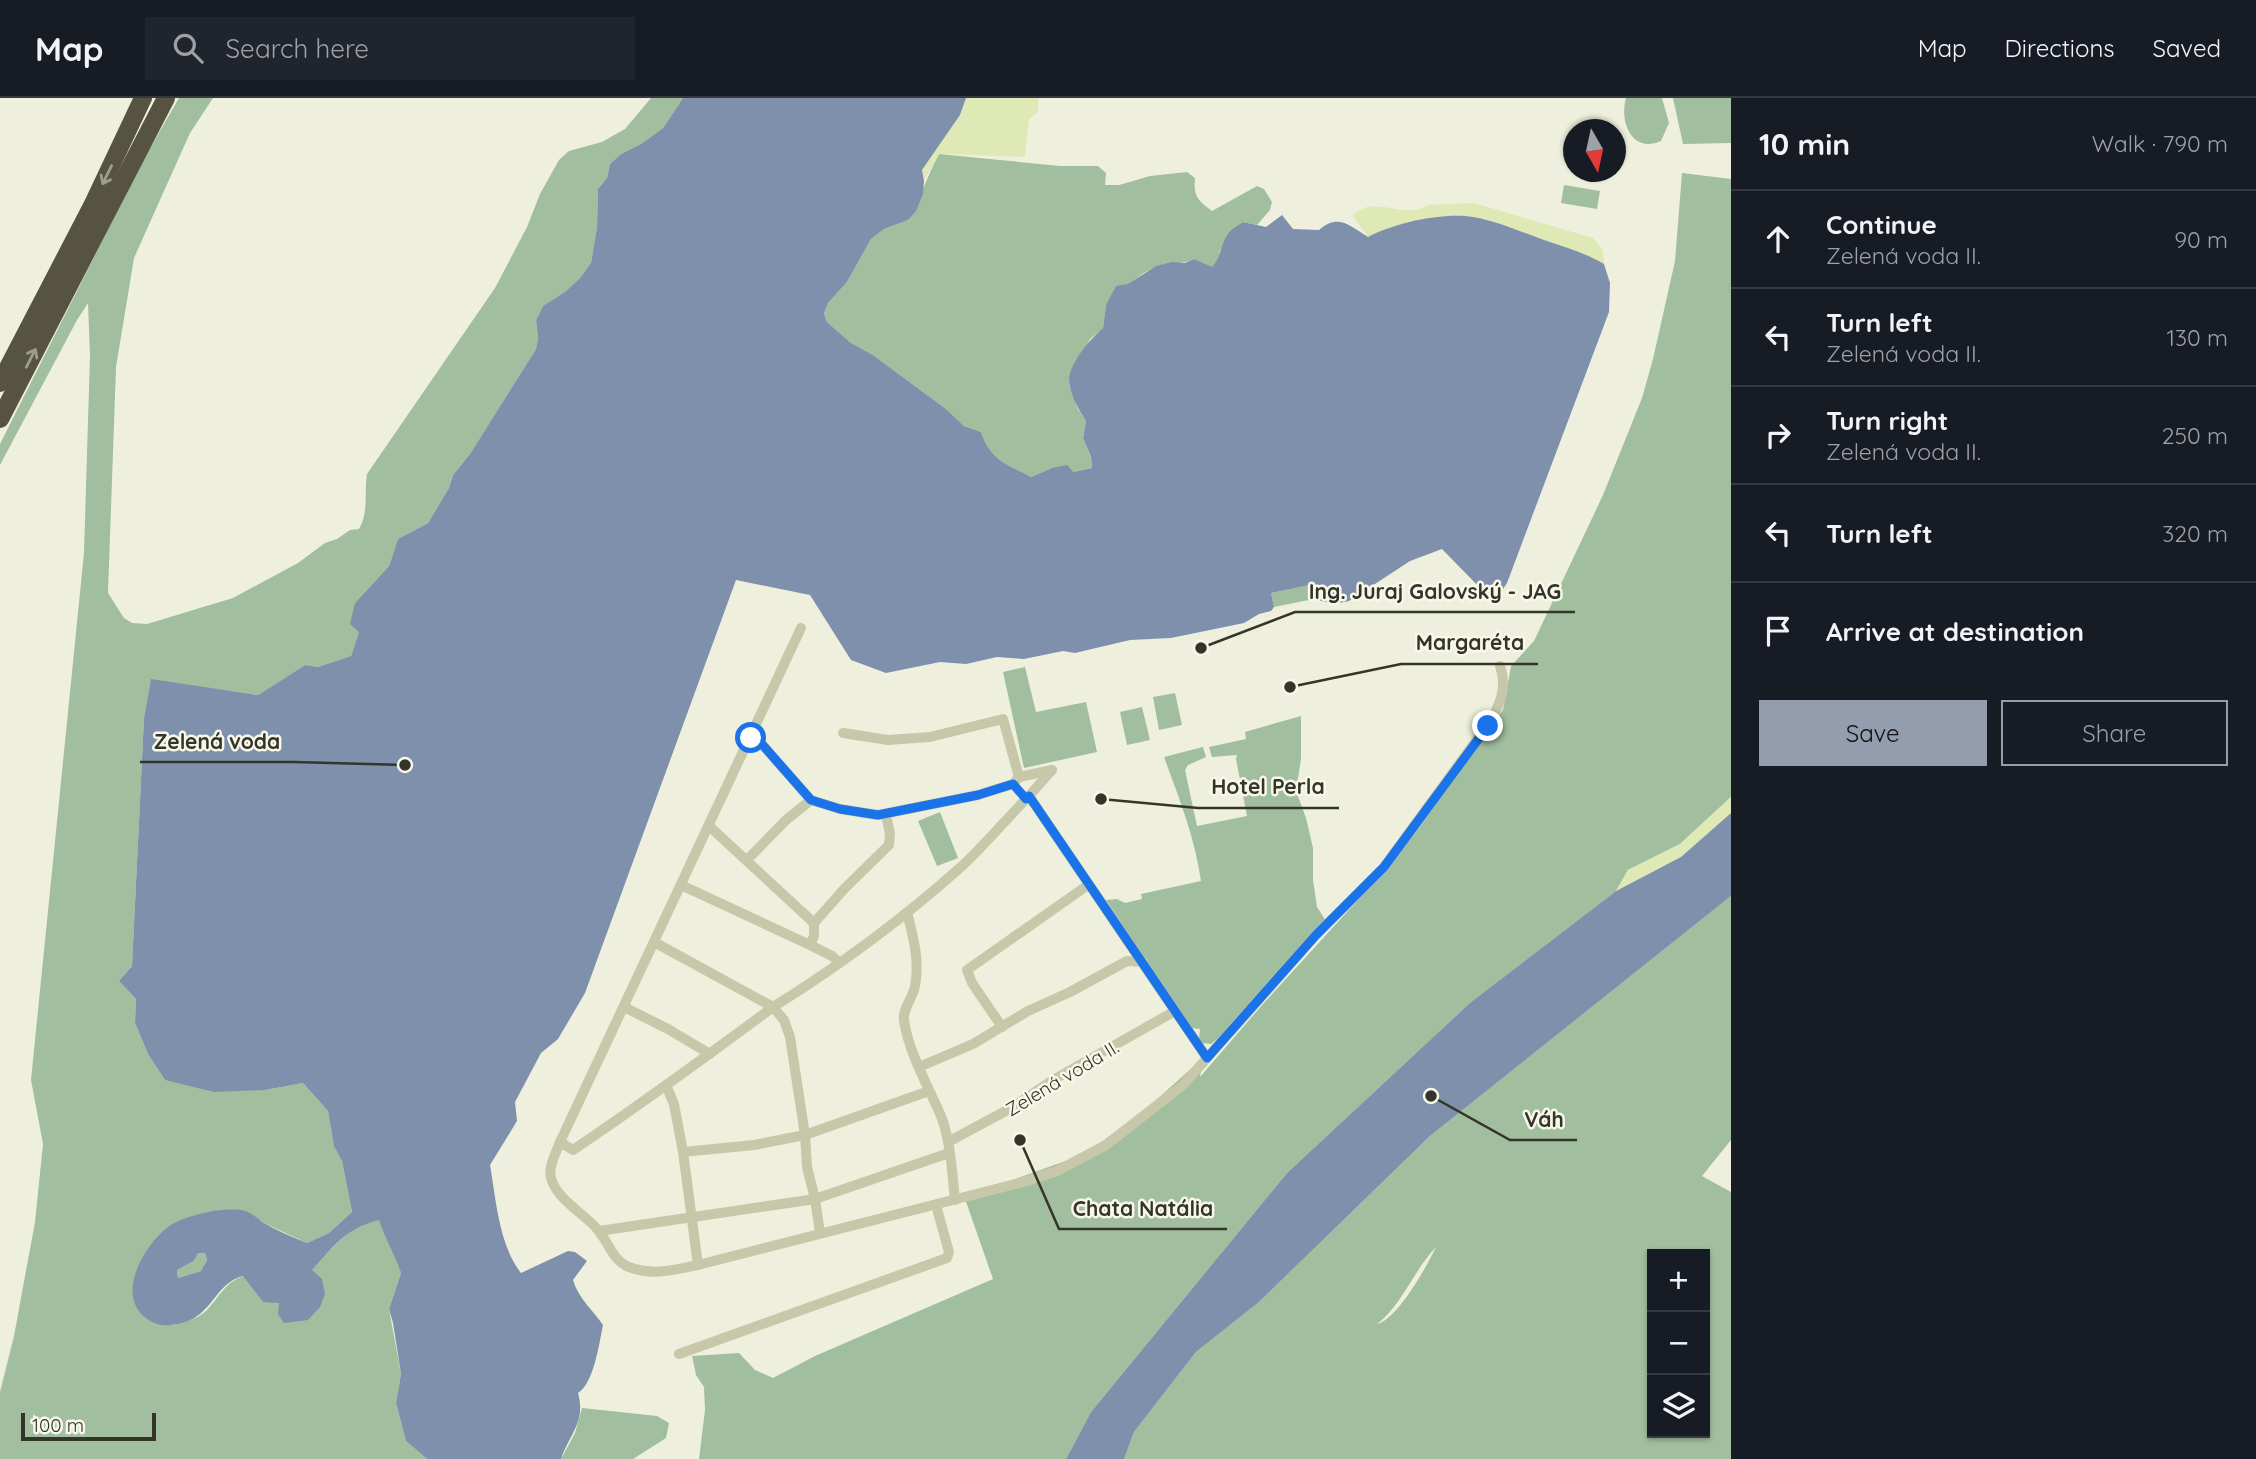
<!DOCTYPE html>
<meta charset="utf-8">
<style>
:root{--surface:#171b24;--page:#20242c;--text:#f1f3f6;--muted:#9ea1a6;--line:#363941;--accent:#939dad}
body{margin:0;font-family:Quicksand,sans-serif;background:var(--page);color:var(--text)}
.controls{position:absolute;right:21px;bottom:21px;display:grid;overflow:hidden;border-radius:0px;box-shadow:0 2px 5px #0004}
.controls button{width:63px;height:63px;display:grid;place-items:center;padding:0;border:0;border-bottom:2px solid var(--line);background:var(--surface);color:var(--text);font:35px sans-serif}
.compass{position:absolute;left:1563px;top:21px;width:63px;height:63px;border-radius:50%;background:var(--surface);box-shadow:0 2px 5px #0004;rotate:171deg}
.scale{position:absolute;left:21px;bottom:18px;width:135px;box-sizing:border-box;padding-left:7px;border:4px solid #353429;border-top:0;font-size:19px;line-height:24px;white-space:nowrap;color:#353429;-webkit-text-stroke:5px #f7f8e9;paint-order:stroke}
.stop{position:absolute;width:21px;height:21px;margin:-16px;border:5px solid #1a73e8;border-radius:50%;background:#fff}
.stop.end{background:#1a73e8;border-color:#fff;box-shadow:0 2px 7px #0008}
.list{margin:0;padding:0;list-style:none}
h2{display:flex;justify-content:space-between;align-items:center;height:91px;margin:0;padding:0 28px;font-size:30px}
h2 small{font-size:23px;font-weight:400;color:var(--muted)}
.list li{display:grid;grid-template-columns:46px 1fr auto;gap:21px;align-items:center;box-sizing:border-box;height:98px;padding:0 28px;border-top:2px solid var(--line)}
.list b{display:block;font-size:26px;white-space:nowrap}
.list p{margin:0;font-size:23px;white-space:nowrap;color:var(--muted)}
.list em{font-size:23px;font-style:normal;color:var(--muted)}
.actions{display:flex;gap:14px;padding:21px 28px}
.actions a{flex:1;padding:16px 0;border:2px solid var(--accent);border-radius:0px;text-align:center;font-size:24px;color:var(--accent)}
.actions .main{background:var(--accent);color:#111}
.icon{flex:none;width:38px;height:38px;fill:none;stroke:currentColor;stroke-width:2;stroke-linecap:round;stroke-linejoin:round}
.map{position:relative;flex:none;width:1731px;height:1361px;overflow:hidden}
header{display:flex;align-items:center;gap:42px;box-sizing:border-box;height:98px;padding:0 35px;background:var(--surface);border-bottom:2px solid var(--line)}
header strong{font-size:33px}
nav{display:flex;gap:38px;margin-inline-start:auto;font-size:24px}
.search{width:490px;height:63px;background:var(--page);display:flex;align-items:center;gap:18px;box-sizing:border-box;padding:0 24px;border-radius:0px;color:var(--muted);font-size:26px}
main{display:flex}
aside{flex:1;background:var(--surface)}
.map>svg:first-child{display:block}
.green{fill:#a1be9e;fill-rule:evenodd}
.sand{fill:#dee9b6}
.water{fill:#7e90ab;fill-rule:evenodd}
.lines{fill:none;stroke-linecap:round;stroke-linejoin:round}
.street{stroke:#c7c8aa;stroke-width:10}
.highway{stroke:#565341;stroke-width:18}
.oneway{stroke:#9e9d8d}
.route{stroke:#1a73e8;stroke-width:9}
.labels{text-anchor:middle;stroke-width:5;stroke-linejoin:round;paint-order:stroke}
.street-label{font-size:19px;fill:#353429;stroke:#f7f8e9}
.leader{fill:none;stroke:#353429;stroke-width:2.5}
.callout-dot{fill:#353429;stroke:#f7f8e9;stroke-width:2.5}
.callout-label{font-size:21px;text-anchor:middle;font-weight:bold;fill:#353429;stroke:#f7f8e9;stroke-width:5;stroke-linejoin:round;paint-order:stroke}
</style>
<header>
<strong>Map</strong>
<div class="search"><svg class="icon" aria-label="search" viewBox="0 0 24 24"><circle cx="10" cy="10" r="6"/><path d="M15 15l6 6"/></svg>Search here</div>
<nav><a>Map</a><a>Directions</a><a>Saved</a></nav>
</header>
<main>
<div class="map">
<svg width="1731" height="1361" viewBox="0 0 1731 1361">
<rect width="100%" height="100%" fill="#eef0dd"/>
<!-- green -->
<g class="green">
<path d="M179 0H213L190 35 134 160 116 269 108 495 124 520 132 525 147 526 233 500 298 465 325 445 337 441 350 432 359 431C369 414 364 395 367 376L495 190 527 129 540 96 559 62 569 53 602 44 625 31 651 0H683L663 30 641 46 621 56 610 66 607 80 598 91 597 129 591 165 580 180 566 193 543 208 536 222 538 240 536 251 470 356 453 377 449 390 428 425 398 441 389 468 355 505 359 534 351 558 318 569 305 567 258 597 151 582 144 620 132 868 119 883 136 901 135 925 148 956 165 982 265 992 303 985 328 1013 334 1047 342 1063 352 1114 329 1135 307 1145 266 1126 244 1113 169 1129 171 1227C184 1225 196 1222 207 1212 219 1199 226 1183 244 1178L263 1204 311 1172 337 1145 358 1127 380 1121C385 1140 394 1156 401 1175L389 1211 401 1276 396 1305 406 1343 427 1361H0V1294L14 1238 35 1124 43 1046 31 982 84 455 90 258 88 205 77 222 0 367V346L141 66Z"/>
<path d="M1626 0H1662L1669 25 1661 43C1632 56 1619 24 1626 0Z"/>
<path d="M1673 0H1731V45L1683 46Z"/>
<path d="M939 56 1060 68H1098L1106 75 1105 87H1119L1150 78 1187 74 1195 80C1193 98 1198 103 1212 113L1257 88 1264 91 1272 104 1270 112 1257 127 1243 124 1220 152 1218 163 1211 170 1194 161C1183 167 1172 164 1161 167 1142 172 1120 194 1106 207L1103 230 1090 241 1069 286 1078 311 1086 323 1083 340 1091 360 1092 370 1073 374 1052 370 1031 379C1007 366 991 363 981 334L964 328 946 311 873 257 851 245 827 224 824 214 828 205 847 184 871 141 884 131 908 122C921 100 927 78 939 56Z"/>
<path d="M1682 75 1731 81V699L1680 746 1628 772 1616 793 1471 904 1287 1075 1091 1314 1066 1361H699L705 1312 704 1289 696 1277 692 1258 739 1255 755 1272 773 1280 815 1258 993 1181 963 1095 1010 1083 1085 1056 1144 1013 1203 960 1200 979 1263 906 1368 791 1419 730 1503 612 1511 568 1534 543 1603 397 1642 300 1653 261 1675 163Z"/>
<path d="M1564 87 1600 93 1597 111 1561 105Z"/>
<path d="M1310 487 1314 501 1274 509 1271 495Z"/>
<path d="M1025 569 1036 614 1086 604 1097 654 1024 670 1003 574Z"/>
<path d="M1175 595 1182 627 1159 632 1153 599Z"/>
<path d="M1142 609 1150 642 1127 647 1120 614Z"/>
<path d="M1301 618V661L1296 693 1306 720 1313 750V782L1317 809 1326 823 1226 934 1211 946 1201 945 1199 940 1200 931 1190 930 1106 802 1117 801 1125 805 1142 801 1141 796 1201 783C1195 740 1179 700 1164 659L1203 649 1206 659 1188 667 1185 672 1197 728 1247 718 1236 661 1237 657 1212 659 1209 649 1246 641 1245 634Z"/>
<path d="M940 714 958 760 937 768 918 723Z"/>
<path d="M1731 798V1042L1702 1078 1731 1094V1361H1124L1134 1334 1196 1254 1259 1204 1430 1038ZM1436 1149C1427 1168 1397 1222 1377 1226 1402 1207 1414 1172 1436 1149ZM1652 1156H1705V1335H1652Z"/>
<path d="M198 1155H205L207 1162 201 1173 178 1180 177 1172 194 1163Z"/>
<path d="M582 1310 657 1318 669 1325 666 1340 633 1361H561L575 1335Z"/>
</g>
<!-- sand -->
<g class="sand">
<path d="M966 0H1038V14L1029 21 1025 59 939 56 924 83 922 72 960 17Z"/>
<path d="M1474 105 1593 140 1603 152 1604 166 1586 157 1472 119H1445L1400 127 1368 139 1352 117C1357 114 1361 111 1367 109 1387 105 1409 120 1427 107Z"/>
<path d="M1731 699V715L1681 759 1616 793 1628 772 1680 746Z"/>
</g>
<!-- water -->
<g class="water">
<path d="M683 0H966L960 17 922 72 924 83 923 96 916 113 908 122 884 131 871 141 847 184 828 205 824 215 827 224 851 245 873 257 946 311 964 328 981 334C991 363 1007 366 1031 379L1052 370 1067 367 1073 374 1092 370 1091 359 1083 340 1086 323C1078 311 1069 294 1069 281 1070 265 1091 240 1103 230L1106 207 1116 188 1128 186 1156 168 1172 164 1185 165 1194 161 1212 169C1221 160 1220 147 1228 136 1231 131 1238 128 1243 124L1266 129 1282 117 1293 131 1319 132C1338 115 1350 128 1368 139 1394 125 1443 114 1473 119 1497 123 1521 134 1544 142 1564 149 1586 155 1604 166L1610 185 1609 214 1507 485 1501 494 1485 495 1442 451 1410 463 1349 503 1334 506 1314 501 1310 487 1271 495 1274 509 1271 513 1259 516 1244 525 1171 540 1130 542 1075 555 1063 553 1024 561 997 559 966 566 940 564 886 575 851 562 810 497 736 482 585 895 558 941 541 955 515 1004 517 1023 490 1067C496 1102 499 1147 521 1175L568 1153 575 1154 587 1163 573 1182C578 1200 593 1212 603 1227 599 1246 594 1285 578 1295 586 1324 570 1335 561 1361H427L406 1343 396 1305 401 1276 393 1225 389 1211 401 1175C394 1156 385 1140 379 1122 346 1130 334 1148 312 1172L322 1181 325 1196 320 1209 308 1222 284 1225 278 1216 279 1205 263 1204 243 1178C212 1186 213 1224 171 1227 161 1228 154 1226 146 1220 115 1197 144 1147 168 1129 180 1120 199 1116 213 1113 222 1112 237 1110 245 1113 252 1115 258 1121 264 1125 278 1133 292 1139 307 1145L329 1135 352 1114 342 1063 334 1048 328 1013 303 985 265 992 214 994 165 982 148 956 135 925 136 901 119 883 132 868 144 620 151 581 258 597 305 567 318 569 351 558 359 534 350 526 355 505 389 468 398 441 428 425 449 390 453 377 470 356 536 251 538 240 536 222 543 208 566 193 580 180 591 165 597 129 598 91 607 80 610 66 621 56 641 46 663 30ZM198 1155H205L207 1162 201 1173 178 1180 177 1172 194 1163Z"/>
<path d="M1731 715V798L1430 1038 1259 1204 1196 1254 1134 1334 1124 1361H1066L1091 1314 1287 1075 1471 904 1616 793 1681 759Z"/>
</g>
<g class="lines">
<!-- street -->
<g class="street">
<path d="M801 530 560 1044C556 1055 548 1069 551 1080 557 1102 585 1116 598 1132 609 1145 613 1163 629 1169 653 1178 674 1172 698 1167L1027 1083 1057 1073 1106 1047 1183 987 1316 837 1384 769 1492 621C1501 603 1507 588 1500 568"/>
<path d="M843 635 888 642 930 639 1003 621 1019 679"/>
<path d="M751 640 760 644 811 702 840 711 878 717 978 697 1013 686 1019 679 1052 672"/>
<path d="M1052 672 1029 698 1207 960"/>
<path d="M709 728 814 825V838L810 847"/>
<path d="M747 762 786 722 811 702"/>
<path d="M681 787 810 847 832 858 839 864"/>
<path d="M907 814C913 839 920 862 915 888 913 900 902 911 904 923 909 955 928 988 941 1018 951 1044 952 1075 955 1102"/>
<path d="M814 825 845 790 889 747 890 736 886 717"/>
<path d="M654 844 773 909C839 868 904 820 962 768 986 746 1006 721 1029 698"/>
<path d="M624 909 668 931 710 956"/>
<path d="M1002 929 972 885 967 872 1088 787"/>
<path d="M919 969 973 946 1028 913 1070 894 1127 863 1143 864"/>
<path d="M929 993 805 1037 807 1069 815 1101 949 1055"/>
<path d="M560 1044 573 1052C641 1006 707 958 773 909L784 922 790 939 805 1037 754 1047 683 1054 674 1006 666 987"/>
<path d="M948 1044 1013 1009 1053 982 1175 913"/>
<path d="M683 1054 698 1167"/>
<path d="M599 1133 815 1101 820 1135"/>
<path d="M679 1256 947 1160 949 1154 936 1107"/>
</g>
<!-- highway -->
<g class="highway">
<path d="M0 285 92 108 143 0"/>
<path d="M0 321 166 0"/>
</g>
</g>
<!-- one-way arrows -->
<defs><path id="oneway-shaft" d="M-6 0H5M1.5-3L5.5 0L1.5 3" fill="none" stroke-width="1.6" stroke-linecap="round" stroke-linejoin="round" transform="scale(1.75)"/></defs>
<g class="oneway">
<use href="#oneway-shaft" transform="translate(107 77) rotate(116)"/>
<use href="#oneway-shaft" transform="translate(31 260) rotate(-63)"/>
</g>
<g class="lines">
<!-- route -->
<path class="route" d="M751 640 760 644 811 702 840 711 878 717 978 697 1013 686 1026 701 1029 698 1207 960 1316 837 1384 769 1488 628"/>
</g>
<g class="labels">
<!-- street labels -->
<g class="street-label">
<text transform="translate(1062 980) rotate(-31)" y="7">Zelená voda II.</text>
</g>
</g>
<!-- callouts -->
<path class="leader" d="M1201 550L1295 514H1575M1290 589L1401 566H1538M405 667L294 664H140M1101 701L1198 710H1339M1431 998L1510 1042H1577M1020 1042L1059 1131H1227"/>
<g class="callout-dot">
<circle cx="1201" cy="550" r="7"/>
<circle cx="1290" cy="589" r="7"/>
<circle cx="405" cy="667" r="7"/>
<circle cx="1101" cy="701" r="7"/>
<circle cx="1431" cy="998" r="7"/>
<circle cx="1020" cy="1042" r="7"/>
</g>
<g class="callout-label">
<text x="1435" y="501">Ing. Juraj Galovský - JAG</text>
<text x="1470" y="552">Margaréta</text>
<text x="217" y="651">Zelená voda</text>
<text x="1268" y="696">Hotel Perla</text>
<text x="1544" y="1029">Váh</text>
<text x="1143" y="1118">Chata Natália</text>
</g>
</svg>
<div class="controls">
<button>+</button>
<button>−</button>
<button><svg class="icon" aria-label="layers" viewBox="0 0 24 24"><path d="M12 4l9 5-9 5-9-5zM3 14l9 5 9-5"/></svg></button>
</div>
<svg class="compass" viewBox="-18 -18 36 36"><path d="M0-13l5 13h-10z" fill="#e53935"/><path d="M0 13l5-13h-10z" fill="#9ea1a6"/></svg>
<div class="scale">100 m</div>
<div class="stop" style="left:751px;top:640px"></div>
<div class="stop end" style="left:1488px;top:628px"></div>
</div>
<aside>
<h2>10 min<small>Walk · 790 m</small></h2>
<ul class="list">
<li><svg class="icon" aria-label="ahead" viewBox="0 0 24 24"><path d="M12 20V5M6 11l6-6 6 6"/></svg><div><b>Continue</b><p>Zelená voda II.</p></div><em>90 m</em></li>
<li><svg class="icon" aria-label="left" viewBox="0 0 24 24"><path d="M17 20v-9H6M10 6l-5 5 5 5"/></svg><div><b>Turn left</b><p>Zelená voda II.</p></div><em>130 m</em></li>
<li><svg class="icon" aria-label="right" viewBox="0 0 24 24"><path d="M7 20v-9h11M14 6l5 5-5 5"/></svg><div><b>Turn right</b><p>Zelená voda II.</p></div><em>250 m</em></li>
<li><svg class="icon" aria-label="left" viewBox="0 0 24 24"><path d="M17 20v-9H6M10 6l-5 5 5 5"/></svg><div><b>Turn left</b></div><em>320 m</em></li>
<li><svg class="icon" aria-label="arrive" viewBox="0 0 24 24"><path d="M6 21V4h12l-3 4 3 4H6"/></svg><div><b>Arrive at destination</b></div></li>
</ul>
<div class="actions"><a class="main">Save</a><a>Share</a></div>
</aside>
</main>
